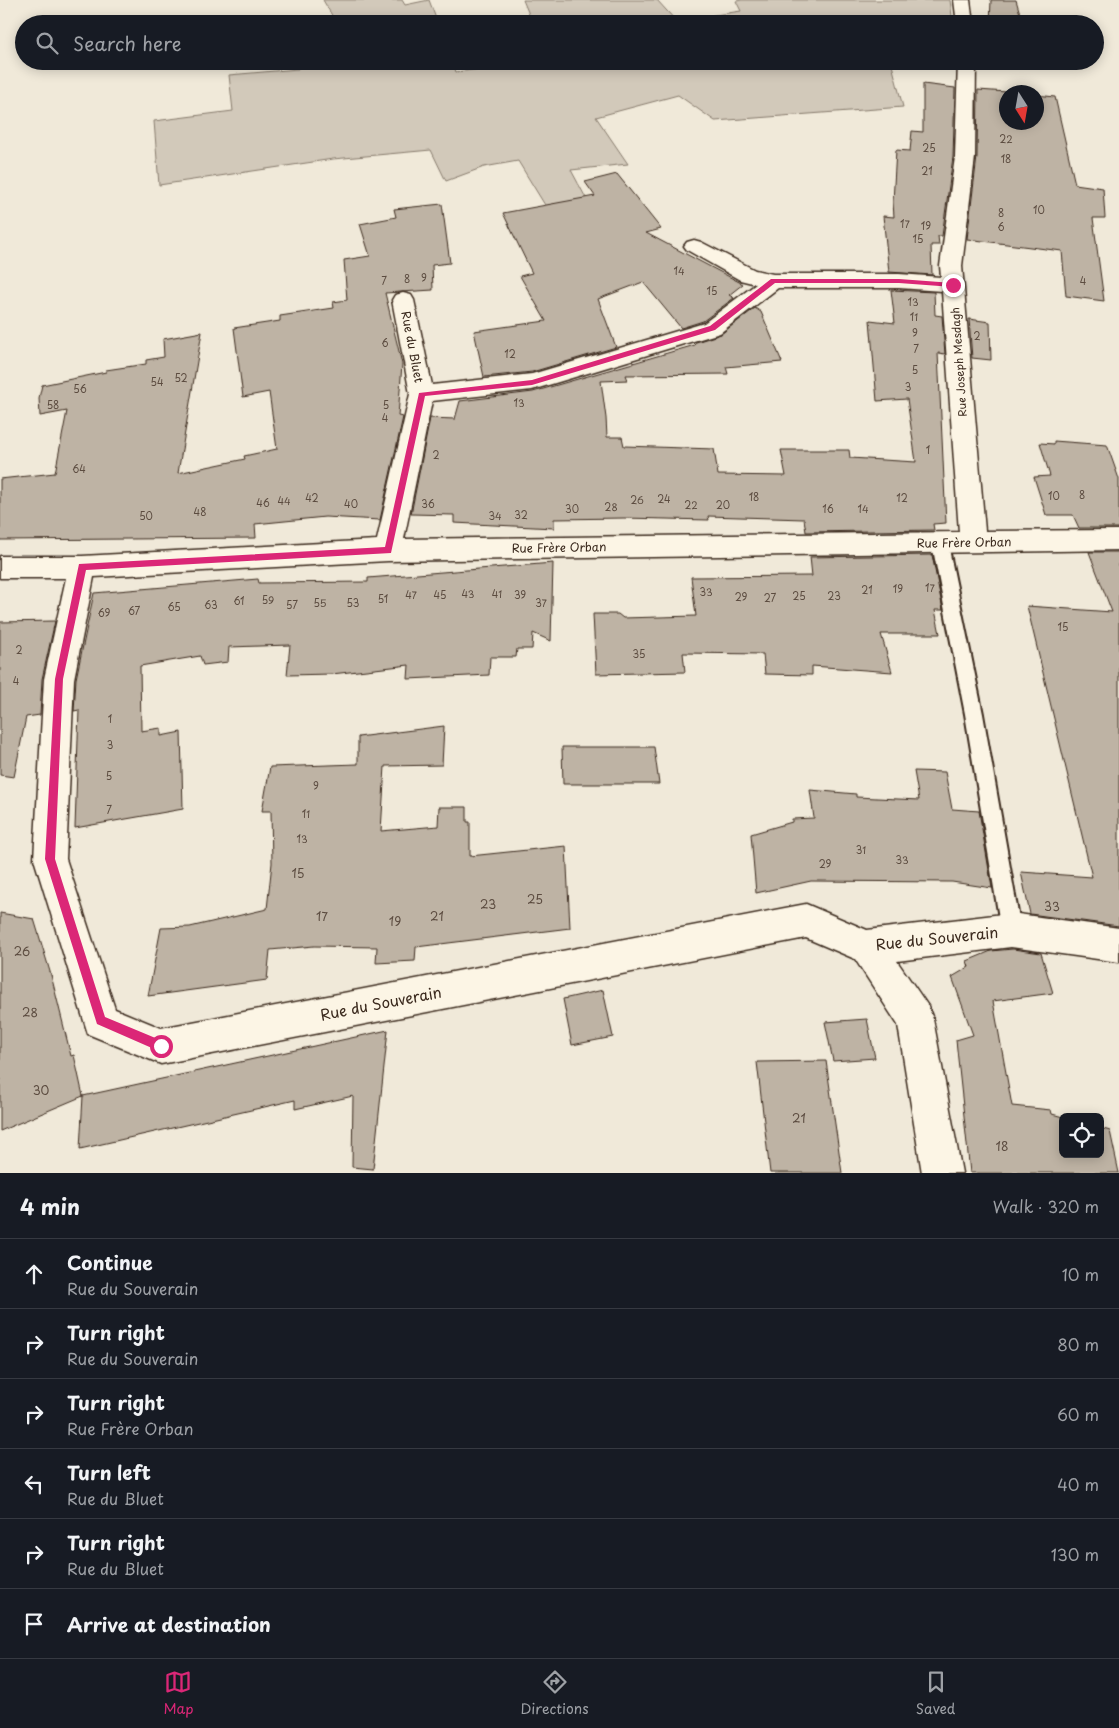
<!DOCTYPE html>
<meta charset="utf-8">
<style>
:root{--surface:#171b24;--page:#242831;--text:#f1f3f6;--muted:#9ea1a6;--line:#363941;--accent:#db2777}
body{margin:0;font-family:"Playpen Sans",sans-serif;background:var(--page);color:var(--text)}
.controls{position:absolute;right:15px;bottom:15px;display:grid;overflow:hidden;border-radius:8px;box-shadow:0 2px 12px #0003}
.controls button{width:45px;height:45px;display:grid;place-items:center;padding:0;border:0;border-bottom:1px solid var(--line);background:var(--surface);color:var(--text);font:25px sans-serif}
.compass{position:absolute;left:999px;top:85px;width:45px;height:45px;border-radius:50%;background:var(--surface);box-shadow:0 2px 12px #0003;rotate:169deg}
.stop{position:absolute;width:15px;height:15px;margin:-11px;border:4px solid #db2777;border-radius:50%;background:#fff}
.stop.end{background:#db2777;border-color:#fff;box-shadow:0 1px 5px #0008}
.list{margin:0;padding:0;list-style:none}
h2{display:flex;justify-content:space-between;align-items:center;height:65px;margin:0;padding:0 20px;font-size:21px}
h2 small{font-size:16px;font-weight:400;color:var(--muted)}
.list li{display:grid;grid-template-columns:32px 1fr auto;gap:15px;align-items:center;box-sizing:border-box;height:70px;padding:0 20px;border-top:1px solid var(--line)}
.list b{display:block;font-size:19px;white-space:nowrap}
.list p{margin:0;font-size:16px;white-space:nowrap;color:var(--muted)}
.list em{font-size:16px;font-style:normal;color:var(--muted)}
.icon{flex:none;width:28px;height:28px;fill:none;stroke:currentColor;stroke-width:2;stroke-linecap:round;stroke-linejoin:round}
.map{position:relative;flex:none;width:1119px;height:1173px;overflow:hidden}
.search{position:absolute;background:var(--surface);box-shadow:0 2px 12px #0003;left:15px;right:15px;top:15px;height:55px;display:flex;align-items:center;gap:12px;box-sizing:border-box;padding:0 18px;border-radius:28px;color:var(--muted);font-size:19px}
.sheet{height:485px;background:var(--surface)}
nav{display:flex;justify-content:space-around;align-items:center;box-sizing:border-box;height:70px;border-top:1px solid var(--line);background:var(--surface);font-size:14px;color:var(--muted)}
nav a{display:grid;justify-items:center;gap:2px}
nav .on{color:var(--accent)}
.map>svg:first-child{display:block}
.green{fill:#d2c9ba;stroke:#867a6c}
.building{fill:#beb3a4;stroke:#3b2a1e}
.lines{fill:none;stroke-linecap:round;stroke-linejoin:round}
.lane-casing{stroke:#3b2a1e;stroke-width:4}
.street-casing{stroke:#3b2a1e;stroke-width:3}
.lane{fill:#fcf5e5;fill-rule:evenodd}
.street{fill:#fcf5e5;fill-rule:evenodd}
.route{fill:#db2777}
.labels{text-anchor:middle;stroke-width:4;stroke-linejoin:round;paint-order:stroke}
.number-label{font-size:10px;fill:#5c4c40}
.far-street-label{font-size:11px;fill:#3b2a1e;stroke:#fcf5e5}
.street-label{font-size:12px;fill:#3b2a1e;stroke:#fcf5e5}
.near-number-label{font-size:12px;fill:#5c4c40}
.near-street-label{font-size:15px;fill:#3b2a1e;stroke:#fcf5e5}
</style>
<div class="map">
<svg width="1119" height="1173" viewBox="0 0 1119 1173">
<rect width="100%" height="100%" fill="#f0e9d9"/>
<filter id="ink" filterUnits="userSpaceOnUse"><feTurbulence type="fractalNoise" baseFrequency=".02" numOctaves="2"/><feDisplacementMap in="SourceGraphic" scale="10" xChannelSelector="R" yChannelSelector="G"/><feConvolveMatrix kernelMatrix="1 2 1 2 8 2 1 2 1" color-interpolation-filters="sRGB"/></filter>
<g filter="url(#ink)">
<!-- green -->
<g class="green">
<path d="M323 0H402L405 5 429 0 438 24H337Z"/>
<path d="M523 0H657L676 21 741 11 736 1 742 0H950L953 24H533Z"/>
<path d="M298 61H452L456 72 547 61H891L903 107 715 121 678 95 596 117 628 164 571 170 618 258 578 259 518 161 484 167 446 181 431 150 333 159 159 185 154 121 233 111 229 75 298 69Z"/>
</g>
<!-- building -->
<g class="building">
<path d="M991 0H1016L1023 24H990Z"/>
<path d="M923 84 955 88 953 157 942 236H938L939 245H931L932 275 889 272 883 216 894 217 893 202 896 150 910 151 912 131 923 132Z"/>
<path d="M978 90 1007 92 1006 122H1036V95L1055 97 1075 184 1103 188 1105 218H1093L1104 301 1066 296 1062 251 967 239 977 157Z"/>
<path d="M617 174 661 229 646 233 743 284 729 295 734 298 703 321 681 328 643 282 598 299 616 347 532 372 484 377 474 331 546 321 520 276 532 273 503 213 595 196 585 182Z"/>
<path d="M442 204 450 263 432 265 433 290 385 293 402 364 398 416 403 417 380 520 325 517 255 524 256 538 0 540V479L55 473 67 411 40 416 39 398 42 385 106 372V370L146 364V360L164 357 163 339 202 332 178 473 245 459 244 456 277 449 269 392 243 397 234 328 280 321V316L334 308 333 302 347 300 344 260 370 256 360 224 396 217 394 209Z"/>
<path d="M891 290 934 292 935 315 942 316 945 354 938 353 946 523 933 524 934 530 806 532 804 519 708 516 709 520 624 518 554 519V528L454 523V515L411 514 430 418 455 419 460 401 533 392 695 345 693 343 721 334 755 308 761 312 782 362 726 367 728 374 626 375 628 380 601 381 606 418 607 437H622L624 446 714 449 718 475 786 476 781 450H849L850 458 916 462 907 399 877 401 870 320 895 323Z"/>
<path d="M969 319 990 322 991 360 972 358Z"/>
<path d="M1054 441 1107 445 1119 479V528H1079L1073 515H1046L1034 477 1050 476 1040 443 1054 444Z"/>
<path d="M1089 552H1119V926L1030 914 1021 872 1092 877 1027 606 1112 612Z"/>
<path d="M932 555 943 610H935L940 634H881L892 672 812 666V675L765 674 763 654 683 653 685 672 596 674 593 614H618L623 618 696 616 691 577 812 576 810 557Z"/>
<path d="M553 563 551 641 533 633 532 649H517L516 657H490L489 675 408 679 409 665 332 674 287 675 290 645 229 647 228 662 203 665 200 656 140 666 141 731 161 728V736L181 732 183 809 75 828 79 710 74 711 76 679 94 593 258 579 259 583 368 582V578Z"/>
<path d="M55 621 42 679 40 715 26 717 14 777 0 775V622Z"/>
<path d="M444 726 442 765 385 766 381 831 438 826 439 807H467V822H470V856L566 846 570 928 416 947 415 961 376 963 377 947 314 946 270 950 267 980 148 996 161 928 190 927 267 909 272 863 271 811H262L270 767 358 764V737Z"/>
<path d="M562 747H654L659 784H563Z"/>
<path d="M914 771 945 772 952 809 979 811 992 888 952 882 811 881 756 893 751 834 792 822V819L814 818 810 790 856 794V797L919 800Z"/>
<path d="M0 913 34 919 51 975 71 1056 74 1055 83 1096 0 1131Z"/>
<path d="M1013 949 1041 953 1053 993 993 1001 1012 1106 1051 1110 1052 1114 1063 1117V1154H1100V1128L1110 1131 1119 1173H970L956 1040 973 1035 952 977 969 967 967 961 991 951Z"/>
<path d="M603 990 613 1037 572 1045 563 999Z"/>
<path d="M867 1019 875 1058 833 1061 825 1022Z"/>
<path d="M388 1030 373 1169 352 1167 353 1096 295 1109V1100L80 1149 83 1096Z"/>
<path d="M826 1061 842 1173H770L757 1062Z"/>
</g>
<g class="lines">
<!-- lane casing -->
<g class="lane-casing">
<path id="lane" d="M940 538 946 540 948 544 983 714 1021 930 1018 937 1011 940 1004 937 1001 930 965 714 932 544 934 540Z"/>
</g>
<!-- street casing -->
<g class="street-casing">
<g id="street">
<path d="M954 0H970L973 24H957Z"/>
<path d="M958 61H976L975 157 962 266 985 531 1119 530V550L388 561 94 577 74 679 66 859 115 1009 161 1028 806 904 867 930 1011 913 1119 928V962L1011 947 897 961 928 1006 933 1019 962 1173H922L898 1025 855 959 806 938 161 1064 88 1034 34 859 44 679 66 578H0V556H82L377 540 410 394 392 300 395 295 403 293 411 295 414 300 432 385 532 374 704 323 756 284 740 280 687 250 684 246 687 242 694 240 701 242 755 270 773 274H899L941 277 940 266 955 157ZM778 288H899L942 291 959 532 404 539 432 401 532 390 720 333Z"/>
</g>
</g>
<!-- lane -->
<use href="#lane" class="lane"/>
<!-- street -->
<use href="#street" class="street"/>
</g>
</g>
<!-- route -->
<path class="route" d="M771 279H899L953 283 956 285 953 287 899 283H775L715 330 532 385 425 396 391 553 86 570 63 679 55 859 105 1017 165 1042 166 1046 165 1050 161 1052 97 1024 45 859 55 679 79 564 385 547 419 393 532 380 710 326Z"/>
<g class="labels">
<!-- number labels -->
<g class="number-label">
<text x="1006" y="143">22</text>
<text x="929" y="152">25</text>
<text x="1006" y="163">18</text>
<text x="927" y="175">21</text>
<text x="1039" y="214">10</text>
<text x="1001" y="217">8</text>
<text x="905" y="228">17</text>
<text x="926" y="230">19</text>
<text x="1001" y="231">6</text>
<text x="918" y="243">15</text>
<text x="679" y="275">14</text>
<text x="424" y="282">9</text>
<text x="407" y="283">8</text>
<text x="384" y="285">7</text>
<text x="1083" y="285">4</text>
<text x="712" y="295">15</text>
<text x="913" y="306">13</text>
<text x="914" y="321">11</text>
<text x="915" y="337">9</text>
<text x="977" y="340">2</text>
<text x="385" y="347">6</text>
<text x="916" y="353">7</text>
<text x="510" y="358">12</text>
<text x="915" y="374">5</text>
<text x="181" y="382">52</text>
<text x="157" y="386">54</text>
<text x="908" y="391">3</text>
<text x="80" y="393">56</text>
<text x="519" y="407">13</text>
<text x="53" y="409">58</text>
<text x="386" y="409">5</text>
<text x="385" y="422">4</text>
<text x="928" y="454">1</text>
<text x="436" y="459">2</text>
<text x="79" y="473">64</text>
<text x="1082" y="499">8</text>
<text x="1054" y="500">10</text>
<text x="754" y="501">18</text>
<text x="312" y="502">42</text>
<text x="902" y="502">12</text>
<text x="664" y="503">24</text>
<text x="637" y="504">26</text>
<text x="284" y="505">44</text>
<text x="263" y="507">46</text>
<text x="351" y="508">40</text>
<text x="428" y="508">36</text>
<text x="691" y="509">22</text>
<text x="723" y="509">20</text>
<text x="611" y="511">28</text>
<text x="572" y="513">30</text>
<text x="828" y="513">16</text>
<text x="863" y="513">14</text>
<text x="200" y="516">48</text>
<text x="521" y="519">32</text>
<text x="146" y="520">50</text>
<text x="495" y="520">34</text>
<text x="930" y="592">17</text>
<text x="898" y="593">19</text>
<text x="867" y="594">21</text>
<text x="706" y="596">33</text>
<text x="468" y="598">43</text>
<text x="497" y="598">41</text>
<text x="411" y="599">47</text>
<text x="440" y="599">45</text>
<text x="520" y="599">39</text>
<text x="799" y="600">25</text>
<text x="834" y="600">23</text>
<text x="741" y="601">29</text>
<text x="770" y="602">27</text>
<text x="383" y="603">51</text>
<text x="268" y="604">59</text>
<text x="239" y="605">61</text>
<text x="320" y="607">55</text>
<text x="353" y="607">53</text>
<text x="541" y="607">37</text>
<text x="211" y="609">63</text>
<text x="292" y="609">57</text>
<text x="174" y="611">65</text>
<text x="134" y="615">67</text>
<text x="104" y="617">69</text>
<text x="1063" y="631">15</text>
<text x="19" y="654">2</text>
<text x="639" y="658">35</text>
<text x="16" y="685">4</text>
<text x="110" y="723">1</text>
<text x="110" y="749">3</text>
<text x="109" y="780">5</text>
<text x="316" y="790">9</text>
<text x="109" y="814">7</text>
<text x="306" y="818">11</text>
<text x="302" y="843">13</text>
<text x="861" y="854">31</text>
<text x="902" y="864">33</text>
<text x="825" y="868">29</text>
</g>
<!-- far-street labels -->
<g class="far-street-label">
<text transform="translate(959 362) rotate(-94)" y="4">Rue Joseph Mesdagh</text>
</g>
<!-- street labels -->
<g class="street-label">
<text transform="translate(412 347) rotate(79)" y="4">Rue du Bluet</text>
<text transform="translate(964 543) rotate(-1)" y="4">Rue Frère Orban</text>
<text transform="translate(559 548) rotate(-1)" y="4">Rue Frère Orban</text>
</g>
<!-- near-number labels -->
<g class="near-number-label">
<text x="298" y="878">15</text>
<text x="535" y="904">25</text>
<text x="488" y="909">23</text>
<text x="1052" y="911">33</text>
<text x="322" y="921">17</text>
<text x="437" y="921">21</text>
<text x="395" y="926">19</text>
<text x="22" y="956">26</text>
<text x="30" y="1017">28</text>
<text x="41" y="1095">30</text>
<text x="799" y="1123">21</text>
<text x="1002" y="1151">18</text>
</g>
<!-- near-street labels -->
<g class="near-street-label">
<text transform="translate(937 939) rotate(-6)" y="5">Rue du Souverain</text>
<text transform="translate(381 1004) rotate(-11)" y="5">Rue du Souverain</text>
</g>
</g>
</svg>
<div class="controls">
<button><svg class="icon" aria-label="locate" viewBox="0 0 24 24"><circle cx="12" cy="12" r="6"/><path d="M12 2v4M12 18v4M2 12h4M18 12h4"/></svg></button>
</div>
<svg class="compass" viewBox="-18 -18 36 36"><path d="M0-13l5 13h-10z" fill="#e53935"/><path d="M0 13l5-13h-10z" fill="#9ea1a6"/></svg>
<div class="stop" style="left:161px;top:1046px"></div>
<div class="stop end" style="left:953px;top:285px"></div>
<div class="search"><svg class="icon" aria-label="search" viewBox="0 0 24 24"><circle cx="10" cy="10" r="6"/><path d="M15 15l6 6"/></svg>Search here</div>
</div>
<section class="sheet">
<h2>4 min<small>Walk · 320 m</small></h2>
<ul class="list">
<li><svg class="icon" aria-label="ahead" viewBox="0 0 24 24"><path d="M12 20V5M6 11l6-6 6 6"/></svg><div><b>Continue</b><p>Rue du Souverain</p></div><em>10 m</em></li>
<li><svg class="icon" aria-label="right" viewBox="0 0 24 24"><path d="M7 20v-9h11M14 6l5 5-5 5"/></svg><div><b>Turn right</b><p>Rue du Souverain</p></div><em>80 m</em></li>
<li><svg class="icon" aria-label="right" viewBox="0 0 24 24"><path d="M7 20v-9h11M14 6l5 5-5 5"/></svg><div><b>Turn right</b><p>Rue Frère Orban</p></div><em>60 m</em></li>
<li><svg class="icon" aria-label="left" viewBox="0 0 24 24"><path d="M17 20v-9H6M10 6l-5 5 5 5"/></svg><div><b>Turn left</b><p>Rue du Bluet</p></div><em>40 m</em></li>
<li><svg class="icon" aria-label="right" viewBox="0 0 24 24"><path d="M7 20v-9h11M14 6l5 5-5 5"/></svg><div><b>Turn right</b><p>Rue du Bluet</p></div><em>130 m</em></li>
<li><svg class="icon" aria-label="arrive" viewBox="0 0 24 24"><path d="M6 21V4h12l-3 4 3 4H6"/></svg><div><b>Arrive at destination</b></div></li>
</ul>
</section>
<nav>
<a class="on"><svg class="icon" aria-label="map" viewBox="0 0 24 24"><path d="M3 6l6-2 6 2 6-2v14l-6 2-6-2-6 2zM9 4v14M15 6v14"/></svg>Map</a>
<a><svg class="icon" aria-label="directions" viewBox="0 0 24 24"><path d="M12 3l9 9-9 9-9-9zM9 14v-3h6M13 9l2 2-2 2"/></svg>Directions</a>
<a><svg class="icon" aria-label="saved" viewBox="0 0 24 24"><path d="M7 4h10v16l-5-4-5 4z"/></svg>Saved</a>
</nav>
